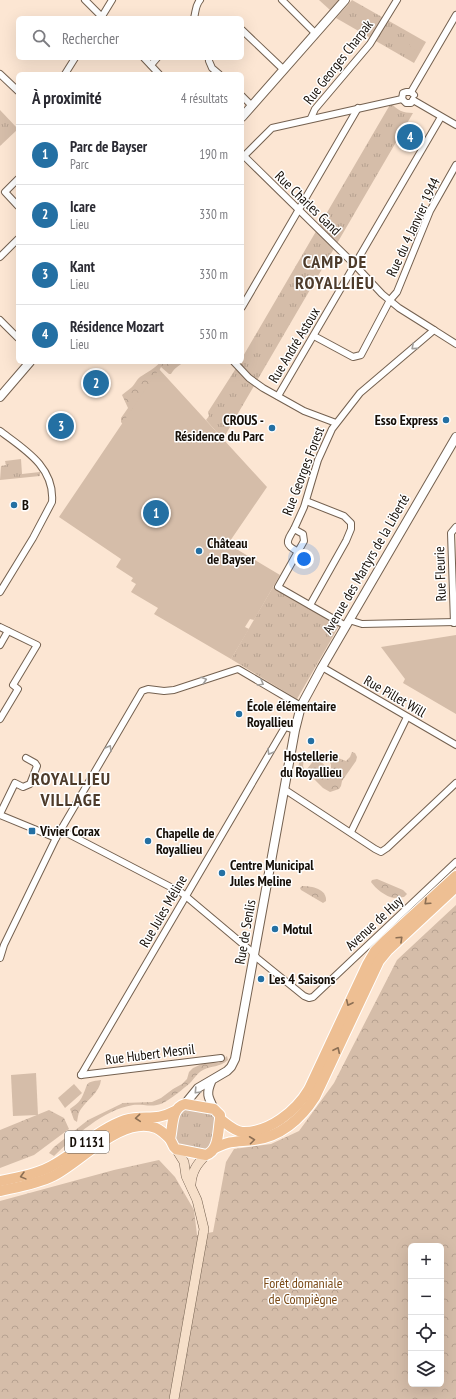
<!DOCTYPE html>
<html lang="fr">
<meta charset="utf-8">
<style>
:root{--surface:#fff;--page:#f7f7f7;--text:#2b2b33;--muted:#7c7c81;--line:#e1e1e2;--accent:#2470a3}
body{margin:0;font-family:"PT Sans Narrow",sans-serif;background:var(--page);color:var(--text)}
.controls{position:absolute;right:12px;bottom:12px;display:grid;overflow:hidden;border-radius:6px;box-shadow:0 4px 16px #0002}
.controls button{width:36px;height:36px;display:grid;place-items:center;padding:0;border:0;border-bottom:1px solid var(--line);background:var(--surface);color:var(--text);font:20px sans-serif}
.you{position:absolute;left:304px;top:559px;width:14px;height:14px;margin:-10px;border:3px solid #fff;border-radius:50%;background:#1a73e8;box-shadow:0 0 0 6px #1a73e833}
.badge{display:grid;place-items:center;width:26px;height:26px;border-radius:50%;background:var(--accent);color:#fff;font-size:13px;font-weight:700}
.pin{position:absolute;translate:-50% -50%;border:2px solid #fff;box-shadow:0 1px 4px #0006}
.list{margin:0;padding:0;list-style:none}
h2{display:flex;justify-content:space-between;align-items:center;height:52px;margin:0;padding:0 16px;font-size:17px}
h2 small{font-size:13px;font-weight:400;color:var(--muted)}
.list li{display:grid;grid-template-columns:26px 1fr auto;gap:12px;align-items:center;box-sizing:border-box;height:60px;padding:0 16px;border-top:1px solid var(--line)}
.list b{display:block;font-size:15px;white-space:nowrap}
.list p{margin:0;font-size:13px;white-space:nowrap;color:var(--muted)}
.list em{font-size:13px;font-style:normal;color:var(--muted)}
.icon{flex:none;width:22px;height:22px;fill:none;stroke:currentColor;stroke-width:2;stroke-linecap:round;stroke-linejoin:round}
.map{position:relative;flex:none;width:456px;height:1399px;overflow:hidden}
.search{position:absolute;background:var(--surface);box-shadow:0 4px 16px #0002;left:16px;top:16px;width:228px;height:44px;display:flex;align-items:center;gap:10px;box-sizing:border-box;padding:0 14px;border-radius:6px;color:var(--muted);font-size:15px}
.panel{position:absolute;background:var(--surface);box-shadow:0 4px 16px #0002;left:16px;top:72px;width:228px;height:292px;border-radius:6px}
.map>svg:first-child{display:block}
.grass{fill:url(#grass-tufts)}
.forest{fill:url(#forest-crowns);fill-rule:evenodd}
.park{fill:#d5bda9}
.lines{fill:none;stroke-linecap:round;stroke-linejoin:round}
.minor-casing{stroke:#746150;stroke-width:8}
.tertiary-casing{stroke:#746150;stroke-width:10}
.secondary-casing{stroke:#746150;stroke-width:10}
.primary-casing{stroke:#fff;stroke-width:12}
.minor{stroke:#fff;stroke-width:6}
.tertiary{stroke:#fff;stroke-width:8}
.secondary{stroke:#f6dfc9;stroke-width:9}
.primary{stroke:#eebf93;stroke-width:10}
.oneway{stroke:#a19f9c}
.oneway2{stroke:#8c6f54}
.poi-dot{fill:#2470a3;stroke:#fff;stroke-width:1.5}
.labels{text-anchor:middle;stroke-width:3;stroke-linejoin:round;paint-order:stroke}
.shield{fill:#fff;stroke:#5b5651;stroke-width:1}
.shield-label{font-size:13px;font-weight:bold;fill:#150e07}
.street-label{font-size:14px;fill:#150e07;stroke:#fff}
.poi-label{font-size:14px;font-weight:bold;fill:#150e07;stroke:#fff;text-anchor:start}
.park-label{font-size:14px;fill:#7b4b18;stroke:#fff}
.district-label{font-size:18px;font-weight:bold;letter-spacing:1px;fill:#4d3b2b;stroke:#fff}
</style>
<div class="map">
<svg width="456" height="1399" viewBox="0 0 456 1399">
<defs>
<pattern id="grass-tufts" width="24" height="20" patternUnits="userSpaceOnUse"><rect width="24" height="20" fill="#d5bda9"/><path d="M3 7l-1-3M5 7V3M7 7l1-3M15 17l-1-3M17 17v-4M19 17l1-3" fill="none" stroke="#b6a190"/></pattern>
<pattern id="forest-crowns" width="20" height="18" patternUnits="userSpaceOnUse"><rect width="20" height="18" fill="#d5bda9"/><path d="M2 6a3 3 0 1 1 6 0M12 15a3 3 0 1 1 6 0" fill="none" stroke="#b6a190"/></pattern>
</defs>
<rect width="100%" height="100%" fill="#fce6d3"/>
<!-- grass -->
<g class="grass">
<path d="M319 0H339L330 10Z"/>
<path d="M352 0 426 42 414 63 336 18Z"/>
<path d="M391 103C397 110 403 113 413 113L223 439 206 420 209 416 208 412 240 362H242V358Z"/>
<path d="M0 110 18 129 0 146Z"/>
<path d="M21 459 22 474 40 472V476L0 480 1 466 6 465 5 461Z"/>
<path d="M273 587 339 626 297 699 231 659Z"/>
<path d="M186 1108 210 1112 216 1118 213 1144 206 1150 179 1145 174 1139 178 1114Z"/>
</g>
<!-- forest -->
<g class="forest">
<path d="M160 362H184C179 366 175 367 171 374H169L161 367 158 373 124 426 121 422V418L128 408 122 395C125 392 129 390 132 387 135 384 137 379 140 377 146 373 156 368 160 362Z"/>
<path d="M352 752 355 753 357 757 356 761 342 781 341 786 339 789 330 792 323 788 313 778 297 771 301 756 304 758 303 766 304 769H307L315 759C322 760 324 767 331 769V765L329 759 333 756 346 761 350 757Z"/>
<path d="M377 879 403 890 407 894 404 897C401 897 397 898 394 898 386 897 375 888 371 882L372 880Z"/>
<path d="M302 886C312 886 327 889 326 901L323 903 301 890 300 888Z"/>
<path d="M456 905V1399H0V1201L114 1170 159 1160 175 1177 194 1210 197 1235 213 1232 226 1162 234 1149 271 1144 299 1131 334 1083 397 960ZM411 1246H441V1384H411Z"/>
<path d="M227 1056 228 1060C219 1068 212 1065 203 1070 197 1073 194 1079 190 1083 183 1089 171 1099 163 1103 153 1108 143 1104 133 1105 103 1110 75 1136 54 1156L49 1153 54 1147 88 1120 123 1103 152 1102 161 1098 173 1089 182 1084 187 1079 189 1072 193 1068 204 1063H219Z"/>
<path d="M101 1080C100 1092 87 1100 81 1109 78 1113 78 1117 77 1122L74 1120 70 1109C74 1106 80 1102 82 1097 89 1084 83 1082 101 1080Z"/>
<path d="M49 1110 64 1118 69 1129 34 1155 0 1168V1130Z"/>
</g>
<!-- park -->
<g class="park">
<path d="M413 37 423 42 418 51 409 46Z"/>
<path d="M159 369 267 487 228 544 280 575 254 620 250 619 245 627 249 629 231 659 154 614 158 608 131 592 136 584 131 581 133 578 116 567 121 559 59 517Z"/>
<path d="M456 635V714L403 683 405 679 381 647Z"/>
<path d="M36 1073 38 1115 13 1116 11 1075Z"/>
<path d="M74 1084 82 1093 65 1108 58 1098Z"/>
</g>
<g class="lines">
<!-- minor casing -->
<g class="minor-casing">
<g id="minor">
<path d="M85 0 103 18"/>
<path d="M282 0 315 33"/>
<path d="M101 18 112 0"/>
<path d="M194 18C196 11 195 6 200 0"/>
<path d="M242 30 284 70"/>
<path d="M144 58 159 74"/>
<path d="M209 61 212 68 219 74"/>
<path d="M151 65 157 58"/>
<path d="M0 74 18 91"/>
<path d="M65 74 75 58"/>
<path d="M411 92 456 15"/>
<path d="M242 96 252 106"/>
<path d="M402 99 403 93 406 92H411L414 95"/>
<path d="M402 99 406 103H411L413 100"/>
<path d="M413 100 456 125"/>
<path d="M311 118 315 109 370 44 397 0"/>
<path d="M242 155 244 156 272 128 402 99"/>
<path d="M244 156 354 264 382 294 399 308 434 330"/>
<path d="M18 179 5 192 18 206"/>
<path d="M0 257 18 239"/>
<path d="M242 307 358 108"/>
<path d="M0 320 18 338"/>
<path d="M314 336 353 357 361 355 390 300 397 292 430 211 456 165"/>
<path d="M234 362 249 378 263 388 304 411 336 423"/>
<path d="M278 396 441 117"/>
<path d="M0 431C24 449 55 467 52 502L33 538 0 592"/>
<path d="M306 501 344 516 351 523V529L346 541 310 605"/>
<path d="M294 529C286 542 284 545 299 552"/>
<path d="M349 620 362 624 456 622"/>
<path d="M454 623 451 533 456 527"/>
<path d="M346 626 278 587 304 541 303 534 294 529 304 507 318 460 332 429 360 393 434 330 456 344"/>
<path d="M0 627 37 645 13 685 18 689 0 719"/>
<path d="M0 645 8 631"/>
<path d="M322 667 456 745"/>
<path d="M284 790 287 791 375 849 381 852 387 848 456 783"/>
<path d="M0 814 15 783 23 787 30 784 37 766 35 763 26 758"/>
<path d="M0 815 56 838"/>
<path d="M61 830 182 893 251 951 257 958 304 996 309 998 313 997 456 862"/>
<path d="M351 832 407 717"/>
<path d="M0 958 4 945 56 838 142 691 148 689 164 691 174 690 238 669 301 706"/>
<path d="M81 1075 285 727 295 730"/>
<path d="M81 1075 221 1058"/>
</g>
</g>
<!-- tertiary casing -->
<g class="tertiary-casing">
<g id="tertiary">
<path d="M242 117 345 0"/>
<path d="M0 397 30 362"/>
<path d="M211 1082C206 1094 208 1097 214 1109"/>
<path d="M185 1104 198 1088 227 1071 231 1067 235 1059 295 730 301 706 322 667 456 437"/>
</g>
</g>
<!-- secondary casing -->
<g class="secondary-casing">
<g id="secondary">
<path d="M191 1184C192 1171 197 1164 206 1155"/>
<path d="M174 1399 204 1229 197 1200 186 1176 184 1162 176 1149"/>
</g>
</g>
<!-- primary casing -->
<g class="primary-casing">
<g id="primary">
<path d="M185 1104 214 1109 220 1115V1119C218 1131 219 1151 206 1155L176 1149 174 1147 170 1139C173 1126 171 1108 185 1104Z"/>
<path d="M220 1119C227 1124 234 1131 242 1132 269 1133 296 1111 309 1089L367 965 375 951 385 941 456 876"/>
<path d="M215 1148C232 1140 236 1142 254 1140 280 1137 301 1119 315 1097L379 961 388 950 456 887"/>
<path d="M0 1181C18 1177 39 1174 55 1164 79 1150 99 1129 125 1120 144 1114 155 1122 175 1111"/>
<path d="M0 1191C18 1187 37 1184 53 1176 81 1162 122 1115 156 1128 161 1130 166 1135 170 1139"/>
</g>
</g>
<!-- minor -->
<use href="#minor" class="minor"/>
<!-- tertiary -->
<use href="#tertiary" class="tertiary"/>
<!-- secondary -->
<use href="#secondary" class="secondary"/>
<!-- primary -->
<use href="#primary" class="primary"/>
</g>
<!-- one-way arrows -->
<defs><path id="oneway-chevron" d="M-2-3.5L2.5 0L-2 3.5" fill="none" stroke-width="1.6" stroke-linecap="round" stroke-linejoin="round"/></defs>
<g class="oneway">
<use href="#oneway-chevron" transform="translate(414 347) rotate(139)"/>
<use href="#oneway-chevron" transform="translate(204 680) rotate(-18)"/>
<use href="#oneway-chevron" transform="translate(261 683) rotate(30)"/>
<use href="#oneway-chevron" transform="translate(109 748) rotate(-60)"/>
<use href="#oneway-chevron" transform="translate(270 752) rotate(121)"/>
<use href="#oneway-chevron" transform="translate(197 1091) rotate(133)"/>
</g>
<g class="oneway2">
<use href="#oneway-chevron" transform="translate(427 902) rotate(138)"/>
<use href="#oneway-chevron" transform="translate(400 939) rotate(-43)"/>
<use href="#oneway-chevron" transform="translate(349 1003) rotate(115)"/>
<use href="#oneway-chevron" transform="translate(337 1050) rotate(-65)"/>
<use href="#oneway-chevron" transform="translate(138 1118) rotate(175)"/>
<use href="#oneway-chevron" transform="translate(252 1140) rotate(-7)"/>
<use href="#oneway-chevron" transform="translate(23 1176) rotate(165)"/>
</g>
<!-- markers -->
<g class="poi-dot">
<circle cx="446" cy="420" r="4"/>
<circle cx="272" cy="428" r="4"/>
<circle cx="14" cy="505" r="4"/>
<circle cx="199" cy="551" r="4"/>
<circle cx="239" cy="714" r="4"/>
<circle cx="311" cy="741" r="4"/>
<rect x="28" y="827" width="8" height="8" rx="2"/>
<circle cx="148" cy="841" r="4"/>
<circle cx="222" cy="873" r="4"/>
<circle cx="275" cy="929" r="4"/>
<circle cx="261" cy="979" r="4"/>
</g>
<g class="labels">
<!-- shield labels -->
<rect class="shield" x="65" y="1131" width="44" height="22" rx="3"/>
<g class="shield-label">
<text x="87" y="1147">D 1131</text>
</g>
<!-- street labels -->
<g class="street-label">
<text transform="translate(338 62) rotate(-52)" y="5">Rue Georges Charpak</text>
<text transform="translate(308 203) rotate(44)" y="5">Rue Charles Gand</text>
<text transform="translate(413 227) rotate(-65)" y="5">Rue du 4 Janvier 1944</text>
<text transform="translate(294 345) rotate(-59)" y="5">Rue André Astoux</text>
<text transform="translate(303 471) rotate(-69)" y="5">Rue Georges Forest</text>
<text transform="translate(366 564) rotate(-60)" y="5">Avenue des Martyrs de la Liberté</text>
<text transform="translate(440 574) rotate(-92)" y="5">Rue Fleurie</text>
<text transform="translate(395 696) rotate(30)" y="5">Rue Pillet Will</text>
<text transform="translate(163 911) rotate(-60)" y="5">Rue Jules Méline</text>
<text transform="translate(374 923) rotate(-43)" y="5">Avenue de Huy</text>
<text transform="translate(245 932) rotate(-80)" y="5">Rue de Senlis</text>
<text transform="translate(150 1054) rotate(-7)" y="5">Rue Hubert Mesnil</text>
</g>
<!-- poi labels -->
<g class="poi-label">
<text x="264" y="425" text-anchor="end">CROUS -<tspan x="264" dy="16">Résidence du Parc</tspan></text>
<text x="438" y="425" text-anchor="end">Esso Express</text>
<text x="22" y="510">B</text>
<text x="207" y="548">Château<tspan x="207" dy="16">de Bayser</tspan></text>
<text x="247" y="711">École élémentaire<tspan x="247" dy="16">Royallieu</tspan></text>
<text x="311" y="761" text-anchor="middle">Hostellerie<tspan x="311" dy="16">du Royallieu</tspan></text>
<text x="40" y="836">Vivier Corax</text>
<text x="156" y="838">Chapelle de<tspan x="156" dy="16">Royallieu</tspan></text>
<text x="230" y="870">Centre Municipal<tspan x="230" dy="16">Jules Meline</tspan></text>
<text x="283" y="934">Motul</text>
<text x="269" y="984">Les 4 Saisons</text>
</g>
<!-- park labels -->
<g class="park-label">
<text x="303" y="1288">Forêt domaniale<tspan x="303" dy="16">de Compiègne</tspan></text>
</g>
<!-- district labels -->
<g class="district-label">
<text x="335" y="268">CAMP DE<tspan x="335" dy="21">ROYALLIEU</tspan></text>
<text x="71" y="785">ROYALLIEU<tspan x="71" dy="21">VILLAGE</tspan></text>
</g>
</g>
</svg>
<div class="controls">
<button>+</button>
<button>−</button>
<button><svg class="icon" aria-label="locate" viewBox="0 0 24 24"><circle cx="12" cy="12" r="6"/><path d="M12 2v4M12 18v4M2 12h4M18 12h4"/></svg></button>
<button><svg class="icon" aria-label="layers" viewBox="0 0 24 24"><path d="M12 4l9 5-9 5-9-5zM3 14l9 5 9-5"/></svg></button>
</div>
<div class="you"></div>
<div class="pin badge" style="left:156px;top:513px">1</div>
<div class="pin badge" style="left:96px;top:383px">2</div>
<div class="pin badge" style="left:61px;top:426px">3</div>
<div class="pin badge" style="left:410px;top:137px">4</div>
<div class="search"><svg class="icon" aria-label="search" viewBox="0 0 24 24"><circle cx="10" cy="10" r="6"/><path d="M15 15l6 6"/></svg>Rechercher</div>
<section class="panel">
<h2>À proximité<small>4 résultats</small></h2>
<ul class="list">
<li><span class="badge">1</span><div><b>Parc de Bayser</b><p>Parc</p></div><em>190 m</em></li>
<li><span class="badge">2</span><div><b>Icare</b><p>Lieu</p></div><em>330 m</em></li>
<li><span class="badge">3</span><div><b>Kant</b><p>Lieu</p></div><em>330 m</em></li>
<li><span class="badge">4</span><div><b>Résidence Mozart</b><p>Lieu</p></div><em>530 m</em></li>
</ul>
</section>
</div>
